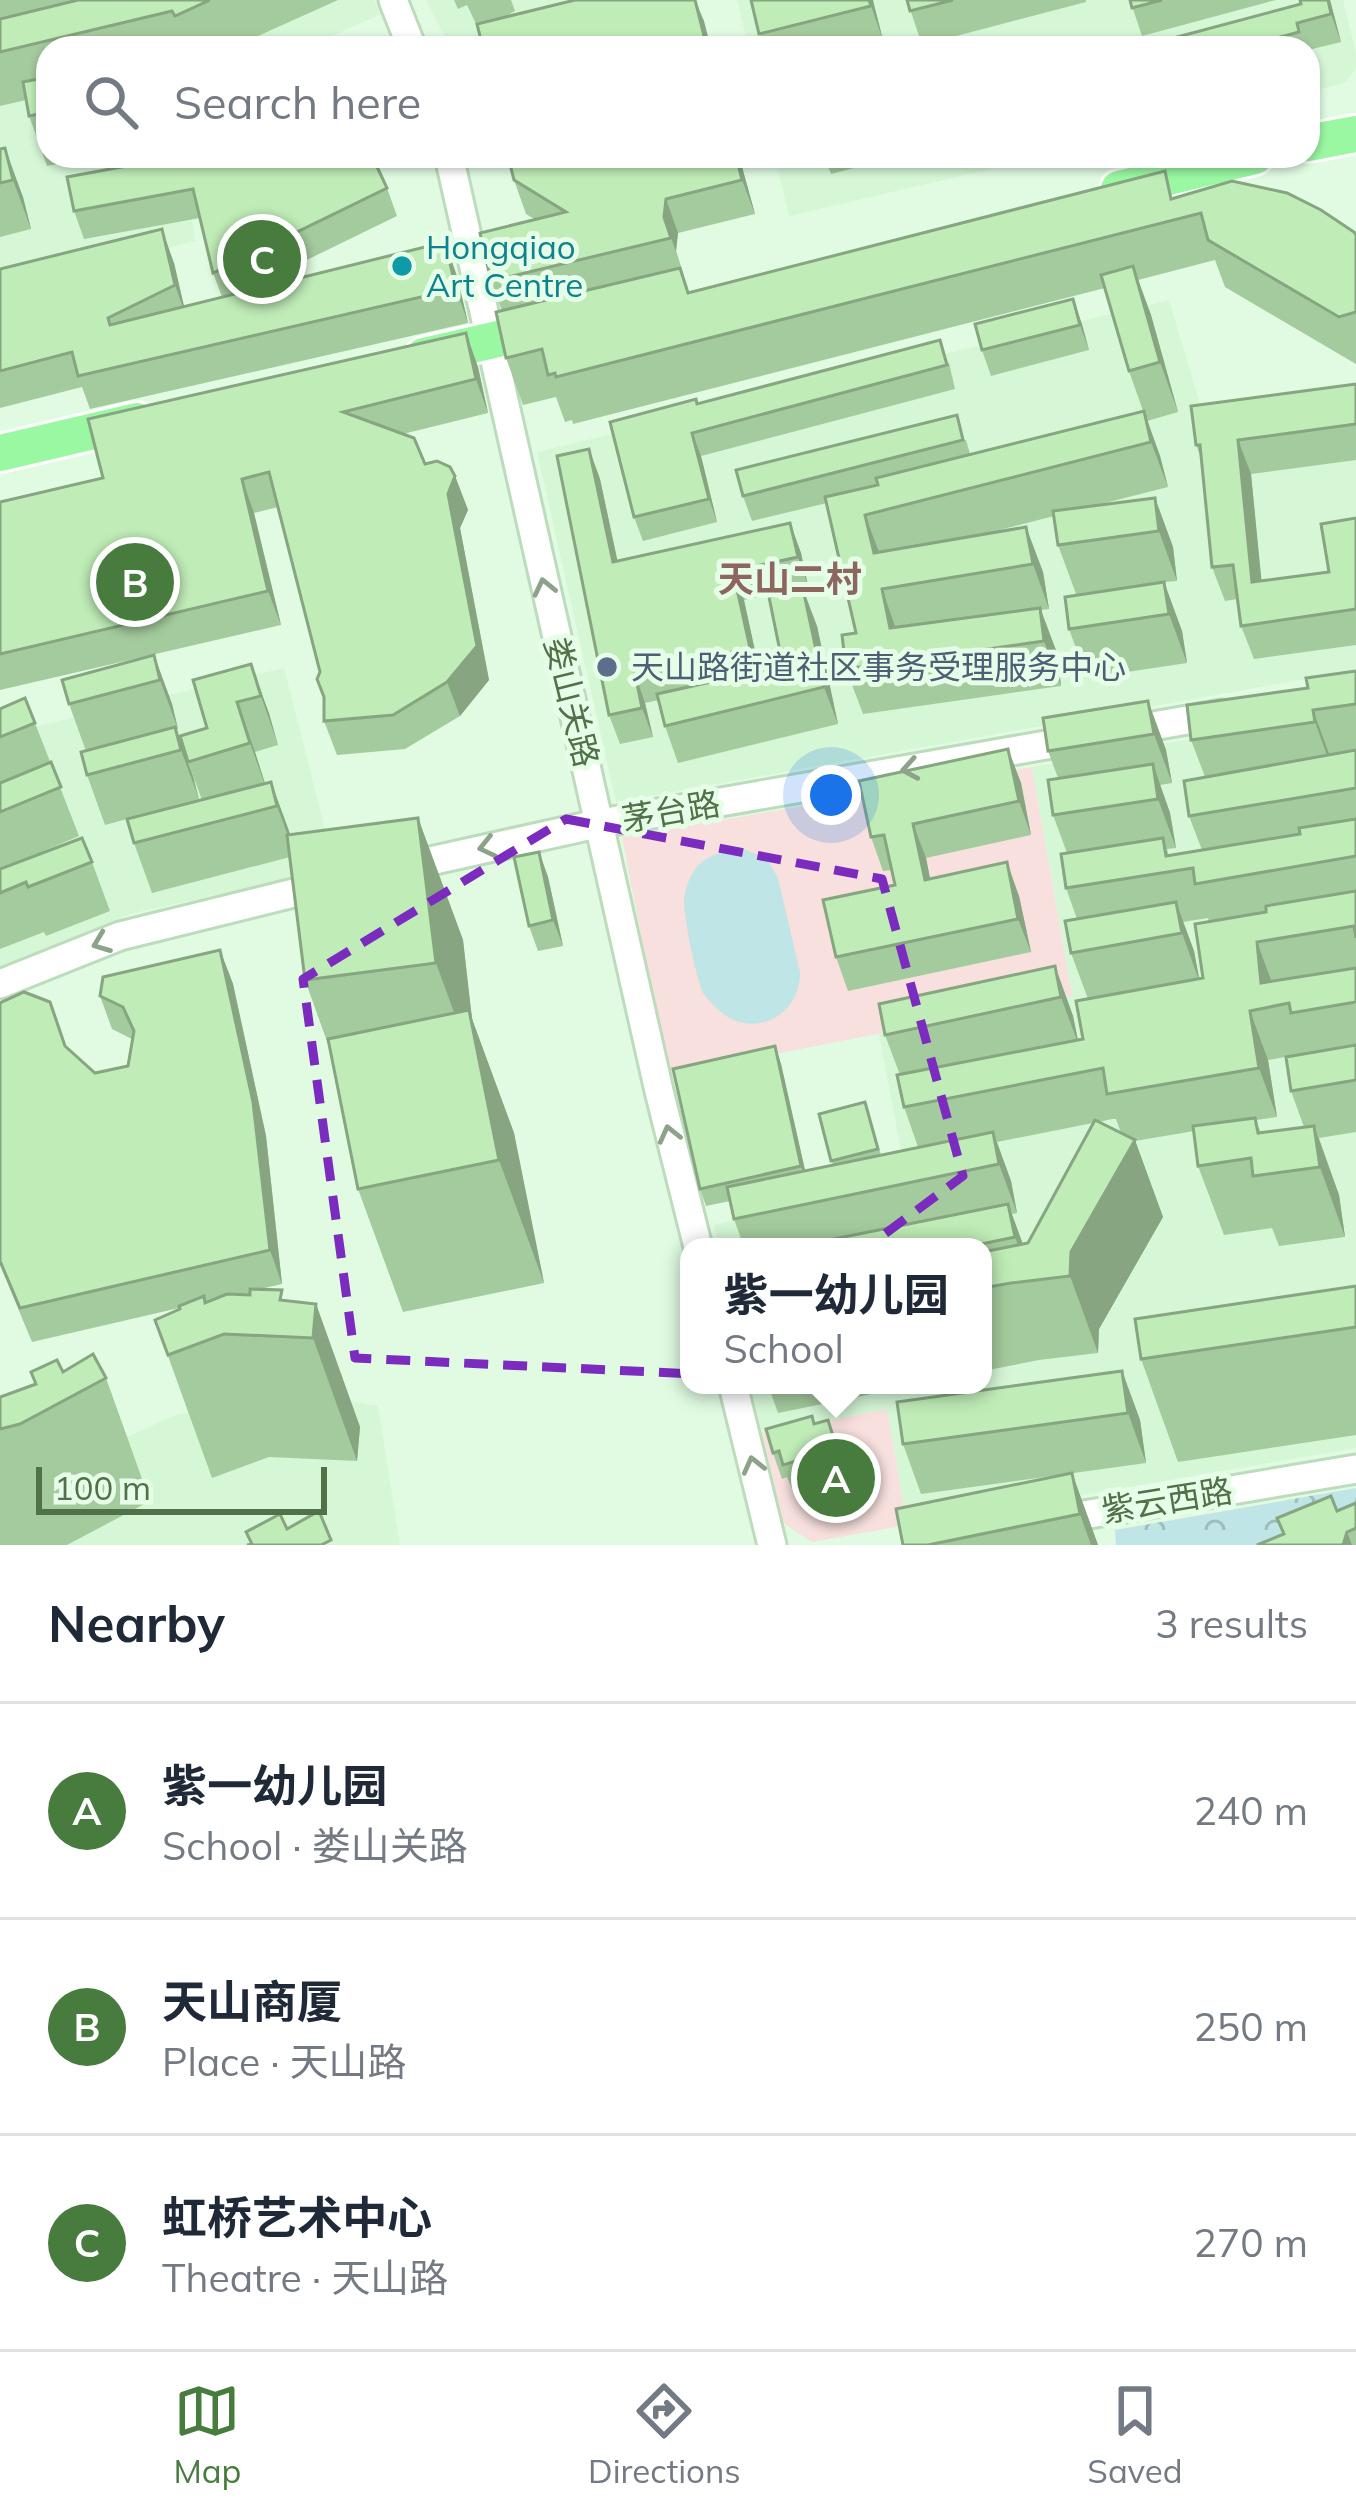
<!DOCTYPE html>
<meta charset="utf-8">
<style>
:root{--surface:#fff;--page:#f2f2f3;--text:#1f2937;--muted:#747a83;--line:#e0e1e3;--accent:#487c3f}
body{margin:0;font-family:Mulish,"Noto Sans SC",sans-serif;background:var(--page);color:var(--text)}
.scale{position:absolute;left:36px;bottom:30px;width:291px;box-sizing:border-box;padding-left:12px;border:6px solid #507149;border-top:0;font-size:33px;line-height:42px;white-space:nowrap;color:#507149;-webkit-text-stroke:9px #e6fee8;paint-order:stroke}
.you{position:absolute;left:831px;top:795px;width:42px;height:42px;margin:-30px;border:9px solid #fff;border-radius:50%;background:#1a73e8;box-shadow:0 0 0 18px #1a73e833}
.badge{display:grid;place-items:center;width:78px;height:78px;border-radius:50%;background:var(--accent);color:#fff;font-size:39px;font-weight:700}
.pin{position:absolute;translate:-50% -50%;border:6px solid #fff;box-shadow:0 3px 12px #0006}
.popup{position:absolute;left:680px;top:1238px;width:312px;height:156px;box-sizing:border-box;display:grid;place-content:center;border-radius:24px;background:var(--surface);filter:drop-shadow(0 3px 9px #0005);font-size:39px;white-space:nowrap;color:var(--muted)}
.popup b{font-size:45px;color:var(--text)}
.popup::after{content:'';position:absolute;left:50%;top:100%;margin-left:-24px;border:24px solid transparent;border-top-color:var(--surface)}
.list{margin:0;padding:0;list-style:none}
h2{display:flex;justify-content:space-between;align-items:center;height:156px;margin:0;padding:0 48px;font-size:51px}
h2 small{font-size:39px;font-weight:400;color:var(--muted)}
.list li{display:grid;grid-template-columns:78px 1fr auto;gap:36px;align-items:center;box-sizing:border-box;height:216px;padding:0 48px;border-top:3px solid var(--line)}
.list b{display:block;font-size:45px;white-space:nowrap}
.list p{margin:0;font-size:39px;white-space:nowrap;color:var(--muted)}
.list em{font-size:39px;font-style:normal;color:var(--muted)}
.icon{flex:none;width:66px;height:66px;fill:none;stroke:currentColor;stroke-width:2;stroke-linecap:round;stroke-linejoin:round}
.map{position:relative;flex:none;width:1356px;height:1545px;overflow:hidden}
.search{position:absolute;background:var(--surface);box-shadow:0 3px 9px #0004;left:36px;right:36px;top:36px;height:132px;display:flex;align-items:center;gap:30px;box-sizing:border-box;padding:0 42px;border-radius:36px;color:var(--muted);font-size:45px}
.sheet{height:804px;background:var(--surface)}
nav{display:flex;justify-content:space-around;align-items:center;box-sizing:border-box;height:168px;border-top:3px solid var(--line);background:var(--surface);font-size:33px;color:var(--muted)}
nav a{display:grid;justify-items:center;gap:6px}
nav .on{color:var(--accent)}
.map>svg:first-child{display:block}
.residential{fill:#d5f7d6}
.education{fill:#f7e0dd}
.park{fill:url(#park-crowns)}
.pitch{fill:#c0e5e7}
.lines{fill:none;stroke-linecap:round;stroke-linejoin:round}
.minor-casing{stroke:#bcdcbb;stroke-width:33}
.major-casing{stroke:#fff;stroke-width:42}
.minor{stroke:#fff;stroke-width:27}
.major{stroke:#9af8a3;stroke-width:36}
.wall{fill:#a4cb9d;fill-rule:evenodd}
.shaded-wall{fill:#86a580}
.building{fill:#bfecb7;stroke:#86a580;stroke-width:3}
.oneway{stroke:#8da389}
.marked{fill:none;stroke:#7b2cbf;stroke-width:9;stroke-dasharray:24 15;stroke-linejoin:round}
.culture-dot{fill:#0f9aa8;stroke:#e6fee8;stroke-width:4.5}
.service-dot{fill:#5c6f8a;stroke:#e6fee8;stroke-width:4.5}
.labels{text-anchor:middle;stroke-width:10;stroke-linejoin:round;paint-order:stroke}
.culture-label{font-size:33px;fill:#0d838f;stroke:#e6fee8;text-anchor:start}
.service-label{font-size:33px;fill:#4e5e75;stroke:#e6fee8;text-anchor:start}
.street-label{font-size:33px;fill:#507149;stroke:#e6fee8}
.neighbourhood-label{font-size:36px;font-weight:bold;fill:#8d6660;stroke:#e6fee8}
</style>
<div class="map">
<svg width="1356" height="1545" viewBox="0 0 1356 1545">
<defs>
<pattern id="park-crowns" width="20" height="18" patternUnits="userSpaceOnUse" patternTransform="scale(3)"><rect width="20" height="18" fill="#c0e5e7"/><path d="M2 6a3 3 0 1 1 6 0M12 15a3 3 0 1 1 6 0" fill="none" stroke="#9ebebd"/></pattern>
</defs>
<rect width="100%" height="100%" fill="#e0fbe2"/>
<!-- residential -->
<g class="residential">
<path d="M0 0H374L381 14 305 48H48V156H182L195 241 0 290Z"/>
<path d="M426 0H645L454 48H451Z"/>
<path d="M737 0H1343L1356 53V69L1345 83 1308 92V48H749Z"/>
<path d="M775 156H1047L789 216Z"/>
<path d="M1169 300 1205 421 1356 402V670L616 802 537 452Z"/>
<path d="M284 668 335 868 130 914 0 967V735Z"/>
<path d="M1356 710V1448L907 1525 887 1409 762 1433 751 1385H983V1247H719L714 1225 907 1182 879 1034 1072 995 1032 767Z"/>
<path d="M296 1392 378 1406 400 1545H0V1496L175 1415Z"/>
</g>
<!-- education -->
<g class="education">
<path d="M1032 767 1072 996 668 1075 622 837Z"/>
<path d="M887 1409 907 1525 812 1542 783 1523 762 1433Z"/>
</g>
<!-- park -->
<path class="park" d="M1356 1488V1545H1116L1115 1530Z"/>
<!-- pitch -->
<path class="pitch" d="M739 847 767 859 778 878 800 972C801 1013 757 1040 722 1013 717 1009 707 999 703 993 696 978 684 919 684 901 684 894 688 881 692 874 702 856 720 853 739 847Z"/>
<g class="lines">
<!-- minor casing -->
<g class="minor-casing">
<g id="minor">
<path d="M393 0 412 48"/>
<path d="M449 156 659 1091 698 1247"/>
<path d="M1124 731 1222 714"/>
<path d="M399 868 601 823 1080 739"/>
<path d="M0 984 120 936 326 885"/>
<path d="M733 1385 772 1545"/>
<path d="M1054 1520 1356 1469"/>
</g>
</g>
<!-- major casing -->
<g class="major-casing">
<g id="major">
<path d="M1308 143 1356 134"/>
<path d="M1119 189 1255 156"/>
<path d="M424 356 546 328"/>
<path d="M0 453 137 421"/>
</g>
</g>
<!-- minor -->
<use href="#minor" class="minor"/>
<!-- major -->
<use href="#major" class="major"/>
</g>
<!-- wall -->
<g class="wall">
<path d="M0 0H338L231 48H48V156H95L47 166 29 116 26 100 0 106Z"/>
<path d="M454 0H511L515 11 502 18 575 0H696L711 48H483L477 26 467 5 458 9Z"/>
<path d="M751 0H873L883 40 851 48H764Z"/>
<path d="M907 0H1086V2L922 45Z"/>
<path d="M1130 0H1276L1142 36Z"/>
<path d="M1300 0H1330L1341 42 1308 50V48H1136L1301 4Z"/>
<path d="M0 149 23 197 31 229 0 237Z"/>
<path d="M508 156H739L755 214 678 233 676 251 689 292 1174 198 1356 235V364L1225 287 1215 260 1138 280 1151 315 1178 412 1147 421 1160 456 1168 487 1097 505 1155 498 1173 547 1177 581 1164 582 1182 631 1187 663 1087 678 1069 629 1135 586 1076 594 1058 545 1054 516 980 535 1026 527 1043 572 1049 609 1041 610 1057 653 1061 686 863 714 846 669 856 633 827 503 752 521 743 496 966 440 970 454 1143 411 1129 371 1105 288 573 424 572 420 565 422 556 397 523 405 506 358 502 311 491 281 536 220 526 214 514 180Z"/>
<path d="M824 156H899L831 174Z"/>
<path d="M67 177 387 188 397 216 241 292 457 276 468 323 90 409 82 387 0 408V269L174 263 184 307 222 297 213 273 200 218 84 239 74 211Z"/>
<path d="M1073 299 1089 350 991 376 982 350Z"/>
<path d="M466 333 478 367 488 413 403 434 425 464 455 476 468 510 460 528 489 680 460 716 405 749 337 755 324 721V699L320 672 278 507 254 513 281 625 0 690V502L103 478Z"/>
<path d="M949 363 955 389 701 456 717 522 643 541 634 517 698 404Z"/>
<path d="M1356 384V460L1251 474 1261 581 1329 572 1356 518V645L1254 659 1241 626 1238 599 1225 601 1212 567 1202 460 1196 445Z"/>
<path d="M589 449 600 479 617 561 790 523 801 553 808 586 744 600 759 671 783 666 817 626 838 724 678 763 665 726 659 700 645 703 653 737 620 744 609 715Z"/>
<path d="M154 655 172 704 178 729 176 730 199 799 105 825 87 775 86 751 69 704Z"/>
<path d="M251 664 278 745 255 752 265 783 271 782 290 834 418 818 463 940 472 1019 514 1133 544 1283 403 1312 358 1189 329 1047 305 980 290 857 152 893 134 843 202 800 188 762 207 728Z"/>
<path d="M1356 671V1132L1319 1138 1339 1195 1345 1237 1279 1246 1272 1228 1224 1235 1198 1166 1194 1131 1135 1141 1163 1217 1099 1329 1098 1353 1039 1360 983 1371V1247H744L734 1219 730 1201 706 1206 700 1189 775 1046 781 1064 805 1171 833 1165 819 1114 865 1102 881 1155 918 1147 904 1107 900 1075 885 1035 1055 966 1073 1016 1078 1040 1083 1039 1088 999 1071 953 1077 919 1066 888 1067 853 1053 815 1058 778 1048 751 1148 701 1166 750 1172 783 1160 785 1170 813 1176 848 1167 849 1169 856 1202 850 1189 816 1205 777 1191 740 1308 688ZM1208 918 1209 922 1203 978 1199 979 1194 951 1183 922ZM1306 1053 1291 1091 1304 1127 1261 1133 1256 1120 1277 1117 1268 1060ZM1112 1119H1116L1121 1133 1099 1122ZM1093 1123 1028 1243 1023 1244 1012 1214 1017 1213 1011 1181 997 1142Z"/>
<path d="M0 709 35 723 79 836 16 863 92 862 110 911 46 936 44 932 0 949Z"/>
<path d="M1008 749 1021 783 1031 835 926 858 930 879 1019 896 1031 952 848 991 836 957 895 885 891 870 883 871 871 837Z"/>
<path d="M539 852 548 877 563 946 538 951 529 926Z"/>
<path d="M220 950 233 984 266 1136 282 1284 260 1289 285 1300 316 1304 360 1427 357 1461 269 1457 212 1478 155 1320 179 1308 32 1342 0 1265V1003L65 1046 95 1073 128 1066 132 1039 112 1029 100 996Z"/>
<path d="M1356 1286V1435L1178 1462 1141 1359Z"/>
<path d="M1122 1371 1140 1420 1146 1463 921 1494 903 1444Z"/>
<path d="M63 1372 106 1378 150 1501 67 1545H0V1397Z"/>
<path d="M768 1385H916L778 1413Z"/>
<path d="M828 1420 846 1475 793 1491 787 1477 782 1479 773 1453 815 1424Z"/>
<path d="M1072 1473 1098 1545H903Z"/>
<path d="M1356 1503V1545H1257L1337 1511Z"/>
</g>
<!-- shaded-wall -->
<g class="shaded-wall">
<path d="M695 0 704 21 711 48H707Z"/>
<path d="M869 0H873L874 5 883 40Z"/>
<path d="M1328 0H1330L1341 42 1331 14Z"/>
<path d="M5 148 23 197 31 229 13 180Z"/>
<path d="M736 156H739L755 214 742 180Z"/>
<path d="M666 199 678 233 676 251 683 272 664 217Z"/>
<path d="M162 229 174 263 187 319 175 285Z"/>
<path d="M445 242 457 276 468 323 456 289Z"/>
<path d="M1133 266 1151 315 1178 412 1160 362Z"/>
<path d="M1073 299 1082 324 1089 350 1080 325Z"/>
<path d="M466 333 478 367 488 413 476 379Z"/>
<path d="M1144 411 1160 456 1168 487 1151 442Z"/>
<path d="M692 433 701 456 717 522 709 499Z"/>
<path d="M1238 440 1251 474 1265 616 1252 582Z"/>
<path d="M589 449 600 479 624 591 613 562Z"/>
<path d="M455 476 468 510 460 528 489 680 460 716 447 682 448 494Z"/>
<path d="M242 479 254 513 281 625 268 591Z"/>
<path d="M1155 498 1173 547 1177 581 1159 531Z"/>
<path d="M865 515 882 560 874 553Z"/>
<path d="M790 523 801 553 808 586 798 557Z"/>
<path d="M1026 527 1043 572 1049 609 1033 564Z"/>
<path d="M733 571 744 600 761 678 750 648Z"/>
<path d="M1164 582 1182 631 1187 663 1169 614Z"/>
<path d="M803 589 817 626 838 724 824 687Z"/>
<path d="M882 589 898 635 890 628Z"/>
<path d="M1040 608 1057 653 1061 686 1044 641Z"/>
<path d="M154 655 172 704 178 729 160 680Z"/>
<path d="M251 664 269 713 278 745 261 696Z"/>
<path d="M635 674 645 703 653 737 642 708Z"/>
<path d="M1148 701 1166 750 1172 783 1154 734Z"/>
<path d="M237 702 255 752 268 793 250 743Z"/>
<path d="M1313 710 1331 759 1333 772 1315 722Z"/>
<path d="M175 727 193 776 199 799 181 750Z"/>
<path d="M1008 749 1021 783 1031 835 1019 801Z"/>
<path d="M1153 764 1170 813 1176 848 1158 799Z"/>
<path d="M271 782 289 831 295 855 277 806Z"/>
<path d="M418 818 463 940 472 1019 514 1133 544 1283 499 1160 481 1086 436 963Z"/>
<path d="M913 824 926 858 937 914 925 880Z"/>
<path d="M539 852 548 877 563 946 553 920Z"/>
<path d="M1007 862 1019 896 1031 952 1018 919Z"/>
<path d="M1176 902 1194 951 1200 983 1182 933Z"/>
<path d="M1257 942 1275 991 1261 983Z"/>
<path d="M220 950 233 984 266 1136 282 1284 270 1250Z"/>
<path d="M1055 966 1073 1016 1079 1046 1061 997Z"/>
<path d="M1250 1011 1268 1060 1277 1117 1259 1068Z"/>
<path d="M775 1046 781 1064 808 1183 801 1166Z"/>
<path d="M1314 1126 1339 1195 1345 1237 1320 1167Z"/>
<path d="M993 1132 1011 1181 1017 1213 999 1164Z"/>
<path d="M1135 1140 1163 1217 1099 1329 1098 1353 1070 1276 1071 1252Z"/>
<path d="M1008 1204 1026 1253 1031 1280 1015 1237Z"/>
<path d="M316 1304 360 1427 357 1461 313 1338Z"/>
<path d="M1122 1371 1140 1420 1146 1463 1128 1413Z"/>
<path d="M1072 1473 1098 1545H1091L1080 1514Z"/>
<path d="M1347 1532 1352 1545H1343Z"/>
</g>
<!-- building -->
<g class="building">
<path d="M78 0H210L175 16 172 11 0 52V19Z"/>
<path d="M575 0H695L707 48H483L477 24Z"/>
<path d="M751 0H869L871 6 759 34Z"/>
<path d="M907 0H953L910 11Z"/>
<path d="M1130 0H1162L1132 8Z"/>
<path d="M1300 0H1328L1331 14 1297 23 1299 32 1240 48H1136L1301 4Z"/>
<path d="M1131 38 1134 48H1093Z"/>
<path d="M48 77V112L29 116 23 82Z"/>
<path d="M5 148 13 180 0 183V149Z"/>
<path d="M181 156H372L387 188 213 273 193 189 74 211 67 177Z"/>
<path d="M508 156H736L742 180 666 199 664 217 671 238 491 281 480 233 566 212 514 180Z"/>
<path d="M1165 171 1171 199 1232 181 1287 193 1321 210 1354 232 1356 235V312L1339 317 1208 240 1201 213 556 377 555 373 548 375 542 349 506 358 496 312 680 268 688 293Z"/>
<path d="M162 229 175 285 108 318 110 325 445 242 456 289 78 376 72 352 0 371V269Z"/>
<path d="M1133 266 1160 362 1129 371 1101 275Z"/>
<path d="M1073 299 1080 325 982 350 975 324Z"/>
<path d="M466 333 476 379 343 412 414 438 425 464 437 461 450 467 455 476 448 494 477 646 447 682 393 715 324 721V697L317 679 320 672 269 472 242 479 268 591 0 654V502L103 478 88 419Z"/>
<path d="M940 340 947 365 692 433 709 499 634 517 610 422 696 399 697 404Z"/>
<path d="M1356 384V424L1238 440 1252 582 1329 572 1321 524 1356 518V609L1241 626 1233 565 1212 567 1200 445H1196L1191 406Z"/>
<path d="M1144 411 1151 442 865 515 874 553 1026 527 1033 564 882 589 890 628 1040 608 1044 641 846 669 842 635 856 633 825 497 878 485 876 478Z"/>
<path d="M957 415 963 440 743 496 736 470Z"/>
<path d="M589 449 613 562 790 523 798 557 733 571 750 648 635 674 642 708 609 715 557 456Z"/>
<path d="M1155 498 1159 531 1058 545 1053 511Z"/>
<path d="M1164 582 1169 614 1069 629 1065 597Z"/>
<path d="M803 589 824 687 665 726 657 694 783 666 769 597Z"/>
<path d="M154 655 160 680 69 704 62 680Z"/>
<path d="M251 664 261 696 237 702 250 743 188 762 180 736 207 728 193 680Z"/>
<path d="M1356 671V704L1313 710 1315 722 1191 740 1187 705 1308 688 1306 678Z"/>
<path d="M25 698 35 723 0 737V709Z"/>
<path d="M1148 701 1154 734 1048 751 1043 718Z"/>
<path d="M175 727 181 750 87 775 81 752Z"/>
<path d="M1008 749 1019 801 913 824 925 880 1007 862 1018 919 836 957 823 900 895 885 884 835 871 837 859 781Z"/>
<path d="M1356 750V788L1189 816 1184 781Z"/>
<path d="M51 762 61 787 0 812V783Z"/>
<path d="M1153 764 1158 799 1053 815 1048 780Z"/>
<path d="M271 782 277 806 134 843 127 819Z"/>
<path d="M418 818 436 963 305 980 287 835Z"/>
<path d="M1356 819V856L1195 884 1193 868 1066 888 1061 854 1163 838 1166 856 1300 834 1299 828Z"/>
<path d="M82 838 92 862 28 887 26 882 0 893V869Z"/>
<path d="M539 852 553 920 529 926 514 857Z"/>
<path d="M1356 891V938L1354 926 1257 942 1261 983 1356 968V1002L1291 1013 1289 1003 1250 1011 1259 1068 1107 1094 1103 1068 904 1107 897 1075 1083 1039 1076 1001 1203 978 1195 924 1266 912V906Z"/>
<path d="M1176 902 1182 933 1071 953 1065 921Z"/>
<path d="M220 950 253 1102 270 1250 20 1308 0 1261V1003L24 992 50 1002 65 1046 95 1073 128 1066 134 1031 123 1007 100 996 103 977Z"/>
<path d="M1055 966 1061 997 885 1035 879 1004Z"/>
<path d="M469 1010 499 1160 358 1189 328 1039Z"/>
<path d="M1356 1045V1080L1291 1091 1286 1057Z"/>
<path d="M775 1046 801 1166 700 1189 673 1069Z"/>
<path d="M865 1102 878 1149 831 1161 819 1114Z"/>
<path d="M1255 1118 1258 1133 1314 1126 1320 1167 1253 1176 1251 1158 1198 1166 1193 1126Z"/>
<path d="M1095 1120 1135 1140 1071 1252 1070 1276 1011 1283 983 1288V1252L1028 1243Z"/>
<path d="M993 1132 999 1164 734 1219 727 1187Z"/>
<path d="M1008 1204 1015 1237 967 1247H794Z"/>
<path d="M1356 1286V1327L1141 1359 1135 1319Z"/>
<path d="M250 1289 282 1290 280 1300 316 1304 313 1338 224 1334 168 1355 155 1320 180 1309 179 1306 204 1296 205 1303 227 1294 250 1295Z"/>
<path d="M93 1354 106 1378 20 1424 0 1429V1397L36 1384 31 1372 57 1360 63 1372Z"/>
<path d="M1122 1371 1128 1413 903 1444 897 1402Z"/>
<path d="M812 1416 814 1424 828 1420 837 1449 783 1465 779 1451 773 1453 766 1429Z"/>
<path d="M1072 1473 1080 1514 928 1545H903L896 1509Z"/>
<path d="M1331 1496 1337 1511 1356 1503V1528L1347 1532 1343 1545H1257L1284 1534 1277 1518Z"/>
<path d="M319 1511 331 1540 321 1545H247L252 1544 246 1532 280 1514 287 1529Z"/>
</g>
<!-- one-way arrows -->
<defs><path id="oneway-chevron" d="M-2-3.5L2.5 0L-2 3.5" fill="none" stroke-width="1.6" stroke-linecap="round" stroke-linejoin="round" transform="scale(3)"/></defs>
<g class="oneway">
<use href="#oneway-chevron" transform="translate(544 587) rotate(-103)"/>
<use href="#oneway-chevron" transform="translate(910 769) rotate(170)"/>
<use href="#oneway-chevron" transform="translate(487 847) rotate(167)"/>
<use href="#oneway-chevron" transform="translate(101 943) rotate(159)"/>
<use href="#oneway-chevron" transform="translate(669 1134) rotate(-104)"/>
<use href="#oneway-chevron" transform="translate(753 1465) rotate(-104)"/>
</g>
<!-- marked area -->
<path class="marked" d="M566 819 882 879 963 1176 696 1374 355 1358 303 979Z"/>
<!-- markers -->
<circle class="culture-dot" cx="402" cy="266" r="12"/>
<circle class="service-dot" cx="607" cy="667" r="12"/>
<g class="labels">
<!-- culture labels -->
<g class="culture-label">
<text x="426" y="259">Hongqiao<tspan x="426" dy="38">Art Centre</tspan></text>
</g>
<!-- service labels -->
<g class="service-label">
<text x="631" y="679">天山路街道社区事务受理服务中心</text>
</g>
<!-- street labels -->
<g class="street-label">
<text transform="translate(572 702) rotate(76)" y="12">娄山关路</text>
<text transform="translate(671 811) rotate(-10)" y="12">茅台路</text>
<text transform="translate(1167 1500) rotate(-9)" y="12">紫云西路</text>
</g>
<!-- neighbourhood labels -->
<g class="neighbourhood-label">
<text x="790" y="592">天山二村</text>
</g>
</g>
</svg>
<div class="scale">100 m</div>
<div class="you"></div>
<div class="pin badge" style="left:836px;top:1478px">A</div>
<div class="popup"><b>紫一幼儿园</b>School</div>
<div class="pin badge" style="left:135px;top:582px">B</div>
<div class="pin badge" style="left:262px;top:259px">C</div>
<div class="search"><svg class="icon" aria-label="search" viewBox="0 0 24 24"><circle cx="10" cy="10" r="6"/><path d="M15 15l6 6"/></svg>Search here</div>
</div>
<section class="sheet">
<h2>Nearby<small>3 results</small></h2>
<ul class="list">
<li><span class="badge">A</span><div><b>紫一幼儿园</b><p>School · 娄山关路</p></div><em>240 m</em></li>
<li><span class="badge">B</span><div><b>天山商厦</b><p>Place · 天山路</p></div><em>250 m</em></li>
<li><span class="badge">C</span><div><b>虹桥艺术中心</b><p>Theatre · 天山路</p></div><em>270 m</em></li>
</ul>
</section>
<nav>
<a class="on"><svg class="icon" aria-label="map" viewBox="0 0 24 24"><path d="M3 6l6-2 6 2 6-2v14l-6 2-6-2-6 2zM9 4v14M15 6v14"/></svg>Map</a>
<a><svg class="icon" aria-label="directions" viewBox="0 0 24 24"><path d="M12 3l9 9-9 9-9-9zM9 14v-3h6M13 9l2 2-2 2"/></svg>Directions</a>
<a><svg class="icon" aria-label="saved" viewBox="0 0 24 24"><path d="M7 4h10v16l-5-4-5 4z"/></svg>Saved</a>
</nav>
